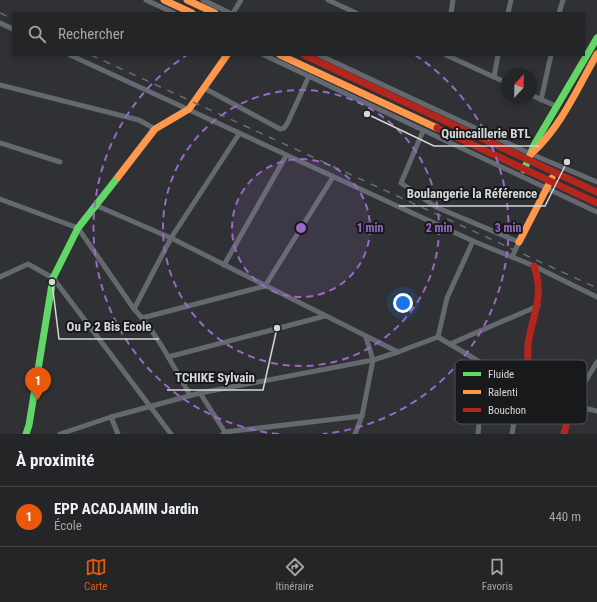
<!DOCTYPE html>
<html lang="fr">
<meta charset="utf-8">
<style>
:root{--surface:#232527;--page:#2f3133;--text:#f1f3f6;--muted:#a3a5a7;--line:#404244;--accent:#ea580c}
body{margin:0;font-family:"Roboto Condensed",sans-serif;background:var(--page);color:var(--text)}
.compass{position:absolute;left:501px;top:68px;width:36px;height:36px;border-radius:50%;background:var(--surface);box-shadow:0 2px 6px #0003;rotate:22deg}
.you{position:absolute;left:403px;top:303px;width:14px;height:14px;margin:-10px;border:3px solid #fff;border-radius:50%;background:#1a73e8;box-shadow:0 0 0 6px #1a73e833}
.badge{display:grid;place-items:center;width:26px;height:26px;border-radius:50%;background:var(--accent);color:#fff;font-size:13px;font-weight:700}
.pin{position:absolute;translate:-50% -33px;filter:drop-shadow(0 1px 2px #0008)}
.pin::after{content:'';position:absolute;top:21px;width:14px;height:12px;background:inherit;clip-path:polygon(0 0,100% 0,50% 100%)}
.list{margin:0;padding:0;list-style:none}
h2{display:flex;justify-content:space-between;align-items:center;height:52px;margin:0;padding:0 16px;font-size:17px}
h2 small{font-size:13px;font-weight:400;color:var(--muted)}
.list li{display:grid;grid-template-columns:26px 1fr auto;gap:12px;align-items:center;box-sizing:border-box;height:60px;padding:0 16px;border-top:1px solid var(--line)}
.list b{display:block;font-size:15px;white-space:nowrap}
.list p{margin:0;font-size:13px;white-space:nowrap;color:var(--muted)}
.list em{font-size:13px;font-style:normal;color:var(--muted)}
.icon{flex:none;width:22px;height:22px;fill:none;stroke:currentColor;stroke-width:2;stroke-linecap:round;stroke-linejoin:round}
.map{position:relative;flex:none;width:597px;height:434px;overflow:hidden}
.search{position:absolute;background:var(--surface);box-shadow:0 2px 6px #0003;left:12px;right:12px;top:12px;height:44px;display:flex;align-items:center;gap:10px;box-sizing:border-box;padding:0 14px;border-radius:0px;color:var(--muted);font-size:15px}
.sheet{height:112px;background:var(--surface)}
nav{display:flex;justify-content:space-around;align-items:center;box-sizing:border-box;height:56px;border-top:1px solid var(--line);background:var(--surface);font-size:11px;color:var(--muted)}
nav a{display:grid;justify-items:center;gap:2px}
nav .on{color:var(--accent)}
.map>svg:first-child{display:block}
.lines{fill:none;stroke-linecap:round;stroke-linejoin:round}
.street{stroke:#63696f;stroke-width:5}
.fast{stroke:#63d668;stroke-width:7}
.slow{stroke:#ff974d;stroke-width:7}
.jam{stroke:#b3261e;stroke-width:7}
.rail{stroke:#6a6d71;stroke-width:1.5;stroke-dasharray:7 7;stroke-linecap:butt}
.ring{fill:none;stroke:#9a68c8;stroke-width:2;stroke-dasharray:7 5}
.key{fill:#18191b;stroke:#515254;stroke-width:1}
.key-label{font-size:11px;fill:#d5d7d9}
.centre{fill:#9a68c8;stroke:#18191b;stroke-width:2}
.ring-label{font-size:12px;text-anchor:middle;font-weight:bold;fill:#9a68c8;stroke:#18191b;stroke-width:4;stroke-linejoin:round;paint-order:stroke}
.leader{fill:none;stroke:#d5d7d9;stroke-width:1.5}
.callout-dot{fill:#d5d7d9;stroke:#18191b;stroke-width:1.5}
.callout-label{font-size:13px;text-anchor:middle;font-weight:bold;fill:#d5d7d9;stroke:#18191b;stroke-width:4;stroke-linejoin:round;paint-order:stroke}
</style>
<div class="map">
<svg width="597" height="434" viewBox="0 0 597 434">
<rect width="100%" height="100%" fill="#2f3134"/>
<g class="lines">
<!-- street -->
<g class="street">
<path d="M146 0 174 13"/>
<path d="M203 0 230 13"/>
<path d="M328 0 356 13"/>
<path d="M233 13 241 0"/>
<path d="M451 13 453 0"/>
<path d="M508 13 511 0"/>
<path d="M559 13 563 0"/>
<path d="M0 23 13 29"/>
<path d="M70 55 473 241 534 266 597 297"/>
<path d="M264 55 597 212"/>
<path d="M319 55 531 154 597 182"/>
<path d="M446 55 507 83"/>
<path d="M494 77 498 55"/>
<path d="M0 85 139 120 155 129"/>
<path d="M204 88 280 129 284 128 287 124 309 76"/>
<path d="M531 95 556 106"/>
<path d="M541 100 551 55"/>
<path d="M423 131 401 183 436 207 519 242 512 257"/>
<path d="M0 143 60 162"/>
<path d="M0 199 78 228 134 309C157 333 173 366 190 395"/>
<path d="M95 205 171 238 398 352"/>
<path d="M224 265 286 156"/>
<path d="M0 277 28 264 53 278 171 434"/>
<path d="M134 309 171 238 239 134"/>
<path d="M142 318 265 286 333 177"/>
<path d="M438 337 447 298 473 241"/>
<path d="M450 344 538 306"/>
<path d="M168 357 325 316"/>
<path d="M597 362 571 405 597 411"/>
<path d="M200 393 225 432"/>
<path d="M111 417 118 434"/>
<path d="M60 434 111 417 200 393 373 360 398 352 438 337 485 365 529 382"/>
<path d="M223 434 225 432 362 416"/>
<path d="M355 434 362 416 373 360 366 337"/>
<path d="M478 434 485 365"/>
<path d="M512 434 521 380"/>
</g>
<!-- fast -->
<g class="fast">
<path d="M524 170 534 145 597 38"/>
<path d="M26 434 29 425 53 278 78 228 118 177"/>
</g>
<!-- slow -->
<g class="slow">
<path d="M164 0 192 13"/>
<path d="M187 0 215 13"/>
<path d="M280 55 437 128"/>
<path d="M531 154C561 127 577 89 597 54"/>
<path d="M118 177 155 129 189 109 227 55"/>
<path d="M519 242 552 178"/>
</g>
<!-- jam -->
<g class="jam">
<path d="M304 55 597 192"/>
<path d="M437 128 597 203"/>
<path d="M534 266C545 297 532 315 528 345 527 357 529 370 529 382L571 405 564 434"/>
</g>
<!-- rail -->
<g class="rail">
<path d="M0 13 13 19"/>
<path d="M91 55 597 288"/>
</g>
</g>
<!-- distance rings -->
<circle cx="301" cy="228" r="69" fill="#9a68c8" fill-opacity=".12"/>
<g class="ring">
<circle cx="301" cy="228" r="69"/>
<circle cx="301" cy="228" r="138"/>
<path d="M279 434A207 207 0 0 1 187 55M415 55A207 207 0 0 1 323 434"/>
</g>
<!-- legend -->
<rect x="455" y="360" width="132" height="64" rx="6" class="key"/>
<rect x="463" y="372" width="18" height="4" fill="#63d668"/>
<rect x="463" y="390" width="18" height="4" fill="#ff974d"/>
<rect x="463" y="408" width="18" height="4" fill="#b3261e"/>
<g class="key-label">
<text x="488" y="378">Fluide</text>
<text x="488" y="396">Ralenti</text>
<text x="488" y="414">Bouchon</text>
</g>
<circle cx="301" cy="228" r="6" class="centre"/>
<g class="ring-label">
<text x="370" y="232">1 min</text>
<text x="439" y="232">2 min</text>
<text x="508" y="232">3 min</text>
</g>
<!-- callouts -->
<path class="leader" d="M367 114L434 146H539M567 162L545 206H399M52 282L59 339H159M277 328L263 390H167"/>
<g class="callout-dot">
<circle cx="367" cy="114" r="4"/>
<circle cx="567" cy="162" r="4"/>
<circle cx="52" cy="282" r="4"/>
<circle cx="277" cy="328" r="4"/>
</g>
<g class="callout-label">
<text x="486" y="138">Quincaillerie BTL</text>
<text x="472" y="198">Boulangerie la Référence</text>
<text x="109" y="331">Ou P 2 Bis Ecole</text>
<text x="215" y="382">TCHIKE Sylvain</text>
</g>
</svg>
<svg class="compass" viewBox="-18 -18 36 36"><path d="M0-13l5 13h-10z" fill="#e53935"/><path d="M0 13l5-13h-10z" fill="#a3a5a7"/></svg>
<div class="you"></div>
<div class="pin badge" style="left:38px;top:400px">1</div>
<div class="search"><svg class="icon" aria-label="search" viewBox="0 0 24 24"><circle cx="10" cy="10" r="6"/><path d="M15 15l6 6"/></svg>Rechercher</div>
</div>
<section class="sheet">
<h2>À proximité<small></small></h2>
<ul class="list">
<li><span class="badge">1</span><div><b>EPP ACADJAMIN Jardin</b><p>École</p></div><em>440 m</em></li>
</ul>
</section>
<nav>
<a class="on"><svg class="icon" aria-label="map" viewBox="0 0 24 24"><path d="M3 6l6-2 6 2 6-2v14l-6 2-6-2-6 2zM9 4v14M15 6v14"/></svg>Carte</a>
<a><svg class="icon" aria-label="directions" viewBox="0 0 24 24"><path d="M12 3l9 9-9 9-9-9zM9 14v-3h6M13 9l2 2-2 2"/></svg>Itinéraire</a>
<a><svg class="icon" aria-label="saved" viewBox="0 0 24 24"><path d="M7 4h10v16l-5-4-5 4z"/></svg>Favoris</a>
</nav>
